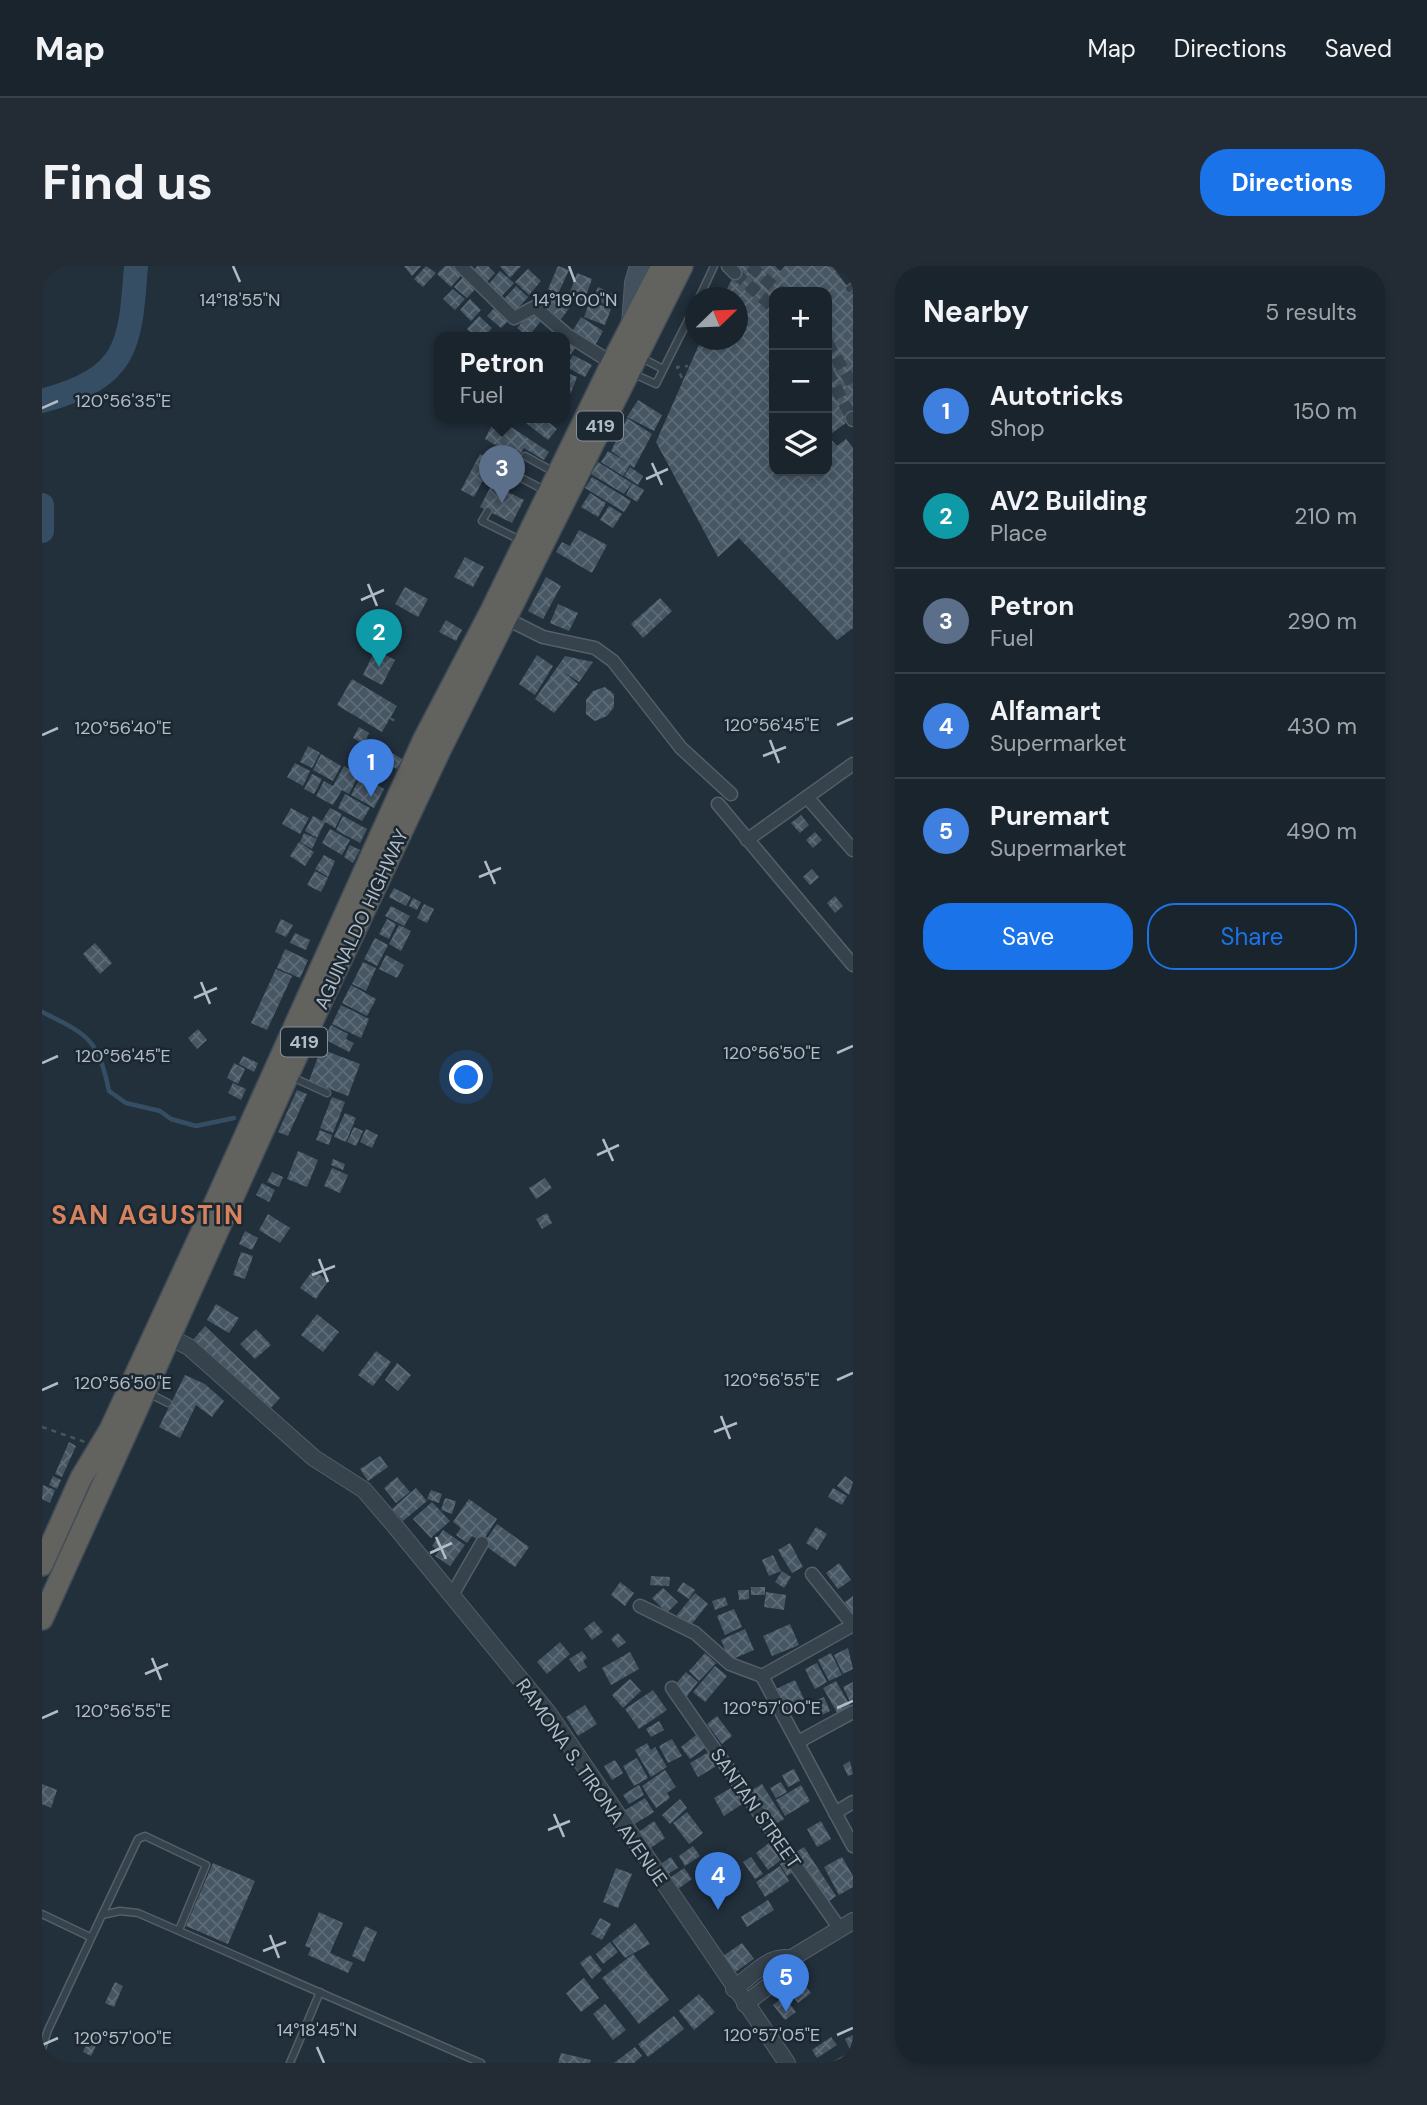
<!DOCTYPE html>
<meta charset="utf-8">
<style>
:root{--surface:#1a242d;--page:#232c35;--text:#f1f3f6;--muted:#9fa4aa;--line:#384149;--accent:#1a73e8}
body{margin:0;font-family:"DM Sans",sans-serif;background:var(--page);color:var(--text)}
.controls{position:absolute;right:21px;top:21px;display:grid;overflow:hidden;border-radius:14px;box-shadow:0 4px 10px #0003}
.controls button{width:63px;height:63px;display:grid;place-items:center;padding:0;border:0;border-bottom:2px solid var(--line);background:var(--surface);color:var(--text);font:35px sans-serif}
.compass{position:absolute;left:643px;top:21px;width:63px;height:63px;border-radius:50%;background:var(--surface);box-shadow:0 4px 10px #0003;rotate:67deg}
.you{position:absolute;left:425px;top:812px;width:24px;height:24px;margin:-18px;border:5px solid #fff;border-radius:50%;background:#1a73e8;box-shadow:0 0 0 10px #1a73e833}
.badge{display:grid;place-items:center;width:46px;height:46px;border-radius:50%;background:var(--accent);color:#fff;font-size:23px;font-weight:700}
.pin{position:absolute;translate:-50% -58px;filter:drop-shadow(0 2px 4px #0008)}
.pin::after{content:'';position:absolute;top:37px;width:24px;height:21px;background:inherit;clip-path:polygon(0 0,100% 0,50% 100%)}
.popup{position:absolute;left:392px;top:66px;width:136px;height:91px;box-sizing:border-box;display:grid;place-content:center;border-radius:14px;background:var(--surface);filter:drop-shadow(0 2px 5px #0005);font-size:23px;white-space:nowrap;color:var(--muted)}
.popup b{font-size:26px;color:var(--text)}
.popup::after{content:'';position:absolute;left:50%;top:100%;margin-left:-14px;border:14px solid transparent;border-top-color:var(--surface)}
.list{margin:0;padding:0;list-style:none}
h2{display:flex;justify-content:space-between;align-items:center;height:91px;margin:0;padding:0 28px;font-size:30px}
h2 small{font-size:23px;font-weight:400;color:var(--muted)}
.list li{display:grid;grid-template-columns:46px 1fr auto;gap:21px;align-items:center;box-sizing:border-box;height:105px;padding:0 28px;border-top:2px solid var(--line)}
.list b{display:block;font-size:26px;white-space:nowrap}
.list p{margin:0;font-size:23px;white-space:nowrap;color:var(--muted)}
.list em{font-size:23px;font-style:normal;color:var(--muted)}
.actions{display:flex;gap:14px;padding:21px 28px}
.actions a{flex:1;padding:16px 0;border:2px solid var(--accent);border-radius:28px;text-align:center;font-size:24px;color:var(--accent)}
.actions .main{background:var(--accent);color:#fff}
.icon{flex:none;width:38px;height:38px;fill:none;stroke:currentColor;stroke-width:2;stroke-linecap:round;stroke-linejoin:round}
.map{position:relative;flex:none;width:811px;height:1797px;overflow:hidden;border-radius:28px}
header{display:flex;align-items:center;gap:42px;box-sizing:border-box;height:98px;padding:0 35px;background:var(--surface);border-bottom:2px solid var(--line)}
header strong{font-size:33px}
nav{display:flex;gap:38px;margin-inline-start:auto;font-size:24px}
.intro{display:flex;align-items:center;justify-content:space-between;box-sizing:border-box;height:168px;padding:0 42px}
h1{margin:0;font-size:49px}
.button{padding:18px 32px;border-radius:28px;background:var(--accent);color:#fff;font-size:24px;font-weight:700}
main{display:flex;gap:42px;padding:0 42px}
aside{flex:1;background:var(--surface);border-radius:28px;box-shadow:0 4px 10px #0003}
.map>svg:first-child{display:block}
.lines{fill:none;stroke-linecap:round;stroke-linejoin:round}
.stream{stroke:#354e64;stroke-width:4.5}
.river{stroke:#354e64;stroke-width:24}
.building{fill:url(#building-cross-hatch);fill-rule:evenodd}
.minor-tunnel{stroke:#374551;stroke-width:12;stroke-dasharray:12 6;stroke-linecap:butt}
.service-casing{stroke:#545f6a;stroke-width:9}
.minor-casing{stroke:#545f6a;stroke-width:15}
.tertiary-casing{stroke:#545f6a;stroke-width:18}
.secondary-casing{stroke:#545f6a;stroke-width:20}
.trunk-casing{stroke:#414c57;stroke-width:24}
.path{stroke:#415959;stroke-width:2.5;stroke-dasharray:5 5;stroke-linecap:butt}
.service{stroke:#36424c;stroke-width:6}
.minor{stroke:#36424c;stroke-width:12}
.tertiary{stroke:#36424c;stroke-width:16}
.secondary{stroke:#43515f;stroke-width:18}
.trunk{stroke:#62625f;stroke-width:21}
.ticks{fill:none;stroke:#b1bcc8;stroke-width:2.5}
.labels{text-anchor:middle;stroke-width:5;stroke-linejoin:round;paint-order:stroke}
.shield{fill:#1b2731;stroke:#848f9b;stroke-width:2}
.shield-label{font-size:18px;font-weight:bold;fill:#b1bcc8}
.street-label{font-size:19px;fill:#b1bcc8;stroke:#1b2731}
.district-label{font-size:26px;font-weight:bold;letter-spacing:2px;fill:#d7825c;stroke:#1b2731}
.ticks-label{font-size:18px;text-anchor:middle;fill:#b1bcc8;stroke:#1b2731;stroke-width:5;stroke-linejoin:round;paint-order:stroke}
</style>
<header>
<strong>Map</strong>
<nav><a>Map</a><a>Directions</a><a>Saved</a></nav>
</header>
<div class="intro"><h1>Find us</h1><a class="button">Directions</a></div>
<main>
<div class="map">
<svg width="811" height="1797" viewBox="0 0 811 1797">
<defs>
<pattern id="building-cross-hatch" width="8" height="8" patternUnits="userSpaceOnUse" patternTransform="scale(1.75)"><rect width="8" height="8" fill="#465663"/><path d="M0 0l8 8M0 8l8-8" fill="none" stroke="#5e6c78"/></pattern>
</defs>
<rect width="100%" height="100%" fill="#22303c"/>
<g class="lines">
<!-- stream -->
<path class="stream" d="M0 746C47 769 56 773 67 825L84 837 118 845 129 853 154 860 192 852"/>
<!-- river -->
<g class="river">
<path d="M0 135C86 111 88 82 94 0"/>
<path d="M0 239V265"/>
</g>
</g>
<!-- building -->
<g class="building">
<path d="M362 0H379L370 10Z"/>
<path d="M384 0 394 7 381 21 372 13Z"/>
<path d="M403 0H417L423 5 409 21 395 8Z"/>
<path d="M435 0H446L453 7 443 18 430 6Z"/>
<path d="M458 0H479L468 12Z"/>
<path d="M516 0 527 4 516 28 506 23Z"/>
<path d="M697 0H733L738 5 743 0H790L811 28V152L786 170 795 180 804 173 811 182V362L795 374 697 272 676 291 614 176 659 74H696V32H680ZM732 26H785V205H732Z"/>
<path d="M486 3 499 15 487 29 473 16Z"/>
<path d="M458 5 472 17 458 32 445 20Z"/>
<path d="M425 7 437 19 425 32 412 21Z"/>
<path d="M535 7 550 13 542 35 527 29Z"/>
<path d="M474 20 486 31 471 47 459 36Z"/>
<path d="M556 21 571 28 566 40 551 32Z"/>
<path d="M411 23 423 33 413 44 401 33Z"/>
<path d="M509 26 528 41 517 56 497 41Z"/>
<path d="M428 33 439 44 429 55 418 44Z"/>
<path d="M548 35 569 43 563 59 542 51Z"/>
<path d="M455 39 469 52 459 62 445 50Z"/>
<path d="M489 46 499 55 486 71 475 62Z"/>
<path d="M437 50 450 62 442 71H434L425 63Z"/>
<path d="M539 51 561 65 551 83 528 69Z"/>
<path d="M523 75 533 82 523 97Z"/>
<path d="M531 89 550 99 543 111 524 101Z"/>
<path d="M523 106 535 111 529 127 523 124Z"/>
<path d="M596 134 620 149 612 165 585 151Z"/>
<path d="M454 151 507 186 502 194 482 182 476 192 443 173Z"/>
<path d="M482 151H500L515 163 506 174 480 154Z"/>
<path d="M585 152 610 168 592 202 588 199 581 210 559 196 566 185 586 197 569 185Z"/>
<path d="M438 188 451 195 432 231 419 224Z"/>
<path d="M556 196 590 217 582 228 549 208Z"/>
<path d="M588 201 601 210 596 219 582 210Z"/>
<path d="M550 211 589 235 582 246 543 222Z"/>
<path d="M590 217 602 224 595 236 584 229Z"/>
<path d="M450 218 482 234 470 257 438 241Z"/>
<path d="M548 227 564 237 556 251 539 241Z"/>
<path d="M567 240 580 248 571 262 558 254Z"/>
<path d="M537 264 565 279 550 307 514 286 520 276 528 280Z"/>
<path d="M423 291 442 301 431 321 412 311Z"/>
<path d="M504 311 519 320 501 353 486 345Z"/>
<path d="M363 321 386 333 376 351 353 338Z"/>
<path d="M618 332 630 345 601 372 589 358Z"/>
<path d="M516 338 536 347 527 365 508 357Z"/>
<path d="M404 354 420 364 414 375 397 366Z"/>
<path d="M333 384 353 394 340 419 321 409Z"/>
<path d="M495 389 511 400 493 429 477 418Z"/>
<path d="M523 390 551 396 537 416 523 407 536 418 512 447 493 433Z"/>
<path d="M310 413 355 440 340 466 295 439Z"/>
<path d="M563 421 572 428V441L565 450 553 455 544 448V434L551 425Z"/>
<path d="M317 461 327 467 322 478 311 472Z"/>
<path d="M325 476 343 485 332 507 314 497Z"/>
<path d="M266 480 278 487 270 502 258 496Z"/>
<path d="M350 487 360 493 355 503 345 498Z"/>
<path d="M279 488 299 500 291 515 271 504Z"/>
<path d="M253 497 268 505 261 520 245 511Z"/>
<path d="M302 500 317 509 307 528 300 524 291 539 274 530 282 515 291 520Z"/>
<path d="M270 508 280 513 272 528 262 523Z"/>
<path d="M319 510 342 523 332 542 309 529Z"/>
<path d="M303 528 328 542 320 555 296 542Z"/>
<path d="M249 542 267 552 258 568 240 558Z"/>
<path d="M288 542 300 548 293 562 283 556 275 572 263 565 271 550 280 555Z"/>
<path d="M759 549 767 559 758 567 749 557Z"/>
<path d="M301 550 325 563 318 577 294 564Z"/>
<path d="M288 563 308 574 300 589 280 577Z"/>
<path d="M773 566 780 574 771 582 764 574Z"/>
<path d="M262 567 275 573 270 583 258 576Z"/>
<path d="M257 576 272 586 263 600 248 590Z"/>
<path d="M308 579 318 584 311 597 302 591Z"/>
<path d="M282 589 293 595 286 611 273 603Z"/>
<path d="M770 603 777 611 768 619 761 611Z"/>
<path d="M273 605 286 612 279 626 265 619Z"/>
<path d="M352 622 369 631 364 640 347 631Z"/>
<path d="M793 630 801 640 793 647 785 637Z"/>
<path d="M371 632 379 636 375 644 367 640Z"/>
<path d="M382 638 392 643 385 657 375 652Z"/>
<path d="M349 640 368 650 362 660 343 650Z"/>
<path d="M239 653 251 659 244 671 233 666Z"/>
<path d="M345 653 354 658 347 673 337 668Z"/>
<path d="M357 659 369 665 359 685 347 678Z"/>
<path d="M253 667 268 674 264 684 248 677Z"/>
<path d="M333 672 346 679 335 700 322 693Z"/>
<path d="M53 677 70 697 58 708 41 688Z"/>
<path d="M243 683 266 694 258 712 235 702Z"/>
<path d="M344 689 362 699 355 712 337 703Z"/>
<path d="M321 696 334 702 324 725 310 718Z"/>
<path d="M234 703 250 710 225 764 209 757Z"/>
<path d="M309 719 334 733 325 750 300 737Z"/>
<path d="M299 739 327 753 319 772 290 758Z"/>
<path d="M289 759 306 768 304 773 312 777 307 786 282 773Z"/>
<path d="M156 763 165 774 155 783 146 772Z"/>
<path d="M279 783 318 798 306 830 267 815Z"/>
<path d="M201 790 216 797 212 806 197 798Z"/>
<path d="M192 797 203 803 196 818 185 812Z"/>
<path d="M191 817 204 823 199 834 186 827Z"/>
<path d="M255 824 265 828 246 870 236 866Z"/>
<path d="M290 831 303 836 291 867 278 862Z"/>
<path d="M303 847 314 852 304 876 292 871Z"/>
<path d="M312 861 321 865 314 880 305 876Z"/>
<path d="M324 863 336 869 330 882 318 876Z"/>
<path d="M278 864 290 869 287 879 274 874Z"/>
<path d="M256 885 276 894 265 921 245 913Z"/>
<path d="M291 893 303 898 301 904 289 899Z"/>
<path d="M290 902 306 909 298 927 282 920Z"/>
<path d="M230 906 241 911 237 921 225 916Z"/>
<path d="M503 912 510 922 494 933 487 922Z"/>
<path d="M220 917 233 924 227 936 214 929Z"/>
<path d="M505 947 510 957 500 963 494 953Z"/>
<path d="M226 948 248 962 238 977 217 964Z"/>
<path d="M203 965 216 972 210 984 197 978Z"/>
<path d="M199 986 211 990 203 1013 191 1009Z"/>
<path d="M271 1004 286 1015 274 1033 258 1022Z"/>
<path d="M174 1038 197 1052 187 1067 165 1054Z"/>
<path d="M275 1048 297 1066 281 1086 259 1069Z"/>
<path d="M163 1060 238 1132 226 1145 151 1074Z"/>
<path d="M214 1063 229 1079 213 1093 198 1078Z"/>
<path d="M334 1085 349 1096 331 1120 316 1109Z"/>
<path d="M355 1097 369 1109 356 1125 343 1114Z"/>
<path d="M143 1109 163 1118 182 1135 170 1151 154 1139 138 1172 117 1161Z"/>
<path d="M27 1176 34 1180 20 1211 13 1208Z"/>
<path d="M338 1190 346 1201 326 1215 318 1203Z"/>
<path d="M11 1210 19 1214 15 1223 7 1219Z"/>
<path d="M803 1210 811 1216 807 1229 795 1220Z"/>
<path d="M355 1211 368 1226 354 1237 342 1222Z"/>
<path d="M1 1219 13 1224 8 1237 0 1233Z"/>
<path d="M374 1222 385 1235 361 1255 350 1243Z"/>
<path d="M791 1222 805 1230 800 1239 786 1231Z"/>
<path d="M389 1224 400 1228 397 1237 385 1233Z"/>
<path d="M403 1232 414 1235 410 1248 399 1244Z"/>
<path d="M427 1233 455 1253 440 1276 430 1270 425 1277 414 1269 419 1262 411 1256Z"/>
<path d="M390 1236 408 1255 389 1272 371 1253Z"/>
<path d="M455 1258 487 1281 473 1301 441 1278Z"/>
<path d="M774 1261 785 1268 775 1284 764 1277Z"/>
<path d="M401 1264 423 1279 408 1300 393 1290 397 1285 390 1280Z"/>
<path d="M748 1277 761 1301 750 1307 736 1284Z"/>
<path d="M731 1289 739 1305 727 1310 720 1294Z"/>
<path d="M797 1297 809 1314 796 1323 784 1307Z"/>
<path d="M740 1305 749 1311 742 1322 733 1316Z"/>
<path d="M609 1310 628 1311 627 1320 608 1319Z"/>
<path d="M578 1316 592 1327 583 1340 569 1329Z"/>
<path d="M641 1316 653 1324 647 1333 635 1325Z"/>
<rect x="709" y="1321" width="14" height="8"/>
<path d="M621 1322 636 1336 625 1347 610 1332Z"/>
<path d="M696 1324H707V1333L697 1334Z"/>
<path d="M724 1326 744 1329 742 1344 722 1341Z"/>
<path d="M653 1327 666 1338 648 1360 635 1349Z"/>
<path d="M811 1330V1349L803 1336Z"/>
<path d="M683 1331 686 1339 673 1344 670 1335Z"/>
<path d="M692 1343 700 1361 683 1369 675 1350Z"/>
<path d="M552 1355 561 1366 550 1374 542 1363Z"/>
<path d="M748 1358 757 1379 730 1390 721 1370Z"/>
<path d="M703 1363 712 1384 688 1394 679 1374Z"/>
<path d="M576 1367 584 1376 576 1382 569 1373Z"/>
<path d="M518 1376 528 1388 505 1408 495 1396Z"/>
<path d="M806 1382 811 1403 801 1408 792 1389Z"/>
<path d="M540 1385 545 1392 541 1395 545 1401 537 1406 527 1393Z"/>
<path d="M588 1386 597 1403 569 1419 560 1402Z"/>
<path d="M663 1387 674 1397 657 1415 647 1405Z"/>
<path d="M789 1387 800 1409 787 1415 776 1394Z"/>
<path d="M775 1397 785 1416 773 1423 763 1403Z"/>
<path d="M673 1400 685 1410 663 1436 651 1426Z"/>
<path d="M644 1406 656 1416 644 1431 632 1420Z"/>
<path d="M588 1413 599 1425 581 1442 570 1429Z"/>
<path d="M753 1414 762 1433 740 1443 732 1424Z"/>
<path d="M794 1415 810 1443 797 1450 781 1422Z"/>
<path d="M811 1416V1435L808 1436 801 1421Z"/>
<path d="M611 1424 625 1444 597 1463 583 1443Z"/>
<path d="M782 1431 788 1445 778 1450 772 1435Z"/>
<path d="M543 1439 555 1458 536 1470 524 1451Z"/>
<path d="M675 1450 690 1470 680 1478 665 1458Z"/>
<path d="M617 1455 622 1464 609 1471 604 1463Z"/>
<path d="M659 1465 669 1478 648 1493 639 1481Z"/>
<path d="M630 1473 640 1490 626 1497 617 1480Z"/>
<path d="M605 1477 609 1484 613 1481 625 1501 609 1511 593 1484Z"/>
<path d="M670 1484 678 1498 656 1511 648 1497Z"/>
<path d="M595 1492 606 1512 592 1520 581 1500Z"/>
<path d="M573 1494 581 1507 570 1514 562 1500Z"/>
<path d="M808 1495 811 1508 806 1510 801 1499Z"/>
<path d="M752 1503 758 1515 746 1521 740 1509Z"/>
<path d="M623 1504 634 1521 625 1527 628 1532 614 1542 600 1520Z"/>
<path d="M739 1516 745 1526 734 1532 728 1522Z"/>
<path d="M0 1518 15 1524 9 1542 0 1538Z"/>
<path d="M720 1518 742 1553 732 1559 710 1524Z"/>
<path d="M597 1519 602 1529 587 1538 581 1529Z"/>
<path d="M759 1519 768 1535 743 1550 734 1534Z"/>
<path d="M692 1520 702 1537 682 1550 672 1532Z"/>
<path d="M603 1532 612 1546 591 1559 582 1545Z"/>
<path d="M638 1533 645 1542 628 1558 620 1549Z"/>
<path d="M645 1546 661 1567 647 1578 631 1557Z"/>
<path d="M612 1555 623 1572 606 1584 594 1568Z"/>
<path d="M779 1555 789 1573 775 1581 765 1563Z"/>
<path d="M727 1577 739 1594 726 1604 714 1587Z"/>
<path d="M651 1580 658 1590 643 1600 637 1590Z"/>
<path d="M762 1581 794 1630 783 1638 751 1588Z"/>
<path d="M629 1591 636 1602 624 1609 617 1599Z"/>
<path d="M709 1591 721 1608 713 1613 701 1596Z"/>
<path d="M800 1591 811 1610V1621L797 1629 782 1601Z"/>
<path d="M743 1595 751 1606 745 1610 738 1598Z"/>
<path d="M171 1597 213 1615 186 1678 144 1660Z"/>
<path d="M738 1600 747 1615 723 1631 714 1616Z"/>
<path d="M574 1602 590 1608 576 1642 561 1636Z"/>
<path d="M642 1602 650 1613 633 1625 625 1614Z"/>
<path d="M726 1634 732 1644 705 1661 699 1651Z"/>
<path d="M277 1646 301 1657 288 1687 311 1697 306 1707 266 1689 269 1682 263 1680Z"/>
<path d="M558 1652 569 1658 560 1674 549 1668Z"/>
<path d="M593 1657 608 1678 583 1692 570 1675Z"/>
<path d="M323 1660 335 1666 322 1696 310 1690Z"/>
<path d="M568 1676 576 1686 561 1698 554 1688Z"/>
<path d="M700 1677 712 1693 692 1707 681 1690Z"/>
<path d="M591 1688 627 1734 597 1758 560 1712Z"/>
<path d="M548 1689 560 1704 550 1713 538 1697Z"/>
<path d="M542 1712 557 1732 539 1746 524 1727Z"/>
<path d="M73 1716 81 1720 72 1741 63 1737Z"/>
<path d="M763 1719 769 1727 756 1737 749 1729Z"/>
<path d="M657 1728 673 1746 652 1764 637 1745Z"/>
<path d="M742 1730 754 1746 743 1754 731 1739Z"/>
<path d="M563 1738 584 1764 571 1774 551 1748Z"/>
<path d="M632 1750 642 1763 606 1791 596 1778Z"/>
<path d="M50 1765 59 1769 49 1790 41 1786Z"/>
<path d="M811 1769V1790L803 1773Z"/>
<path d="M789 1771 795 1779 775 1792 770 1784Z"/>
<path d="M593 1781 600 1790 592 1797H572Z"/>
<path d="M519 1787 549 1794 548 1797H516Z"/>
<path d="M806 1787 811 1797H789Z"/>
</g>
<g class="lines">
<!-- minor-tunnel -->
<g class="minor-tunnel">
<path d="M708 0 738 26"/>
<path d="M693 7 732 42"/>
<path d="M785 76 811 120"/>
<path d="M785 105 810 152"/>
</g>
<!-- service casing -->
<g class="service-casing">
<g id="service">
<path d="M807 23 811 20"/>
<path d="M657 32 672 0"/>
<path d="M598 91 621 103"/>
<path d="M592 108 614 118 654 38"/>
<path d="M483 190 512 206"/>
<path d="M457 221 466 205 504 225"/>
<path d="M446 245 440 255 478 274"/>
<path d="M250 811 285 827"/>
<path d="M108 1128 126 1137"/>
<path d="M0 1648 48 1671"/>
<path d="M60 1649 96 1573 103 1570 164 1599 137 1664"/>
<path d="M0 1783 6 1764 60 1649 78 1645 96 1647 439 1797"/>
<path d="M248 1797 278 1726"/>
</g>
</g>
<!-- minor casing -->
<g class="minor-casing">
<g id="minor">
<path d="M419 0 472 52 493 41 524 68 570 97"/>
<path d="M686 0 693 7"/>
<path d="M810 152 811 154"/>
<path d="M459 350 501 371 553 382 571 395 639 482 689 528"/>
<path d="M765 531 811 584"/>
<path d="M676 538 811 699"/>
<path d="M705 574 811 498"/>
<path d="M770 1308 811 1359"/>
<path d="M410 1329 440 1277"/>
<path d="M598 1340 653 1367 688 1398 720 1410"/>
<path d="M720 1410 811 1580"/>
<path d="M720 1410 811 1359"/>
<path d="M630 1422 798 1663"/>
<path d="M756 1476 811 1446"/>
<path d="M793 1547 811 1536"/>
</g>
</g>
<!-- tertiary casing -->
<g class="tertiary-casing">
<g id="tertiary">
<path d="M117 1066 147 1081 272 1192 322 1224 353 1260 507 1448 745 1797"/>
<path d="M692 1723C707 1712 729 1687 748 1693L811 1655"/>
<path d="M703 1738 742 1708 748 1693"/>
</g>
</g>
<!-- secondary casing -->
<g class="secondary-casing">
<path id="secondary" d="M589 59 592 17 597 0"/>
</g>
<!-- trunk casing -->
<g class="trunk-casing">
<g id="trunk">
<path d="M0 1299 39 1212 68 1164 163 959 382 473 449 345 570 97 620 0"/>
<path d="M0 1353 280 734 399 482 640 0"/>
</g>
</g>
<!-- path -->
<g class="path">
<path d="M640 112 635 101 646 100"/>
<path d="M348 452 353 455"/>
<path d="M0 1161 43 1176"/>
</g>
<!-- service -->
<use href="#service" class="service"/>
<!-- minor -->
<use href="#minor" class="minor"/>
<!-- tertiary -->
<use href="#tertiary" class="tertiary"/>
<!-- secondary -->
<use href="#secondary" class="secondary"/>
<!-- trunk -->
<use href="#trunk" class="trunk"/>
</g>
<!-- ticks -->
<path class="ticks" d="M191 0 198 16M527 0 533 16M0 142 16 135M610 197 620 219M604 213 626 203M326 318 335 340M319 334 342 324M795 459 811 452M0 469 16 462M728 474 737 497M721 490 744 481M443 595 453 618M437 611 459 602M159 716 168 738M152 732 175 722M795 787 811 780M0 797 16 790M561 873 571 895M555 889 577 879M277 993 286 1016M270 1009 293 1000M795 1114 811 1107M0 1124 16 1117M679 1150 688 1173M672 1166 695 1157M394 1271 404 1293M388 1287 410 1277M110 1392 119 1414M103 1408 126 1398M795 1442 811 1435M0 1452 16 1445M512 1548 522 1571M506 1564 528 1555M228 1669 237 1692M221 1685 244 1676M795 1769 811 1762M0 1779 16 1772M275 1781 282 1797"/>
<g class="labels">
<!-- shield labels -->
<g class="shield">
<rect x="535" y="145.5" width="46" height="29" rx="5"/>
<rect x="239" y="761.5" width="46" height="29" rx="5"/>
</g>
<g class="shield-label">
<text x="558" y="166">419</text>
<text x="262" y="782">419</text>
</g>
<!-- street labels -->
<g class="street-label">
<text transform="translate(319 653) rotate(-65)" y="7">AGUINALDO HIGHWAY</text>
<text transform="translate(550 1516) rotate(55)" y="7">RAMONA S. TIRONA AVENUE</text>
<text transform="translate(714 1542) rotate(55)" y="7">SANTAN STREET</text>
</g>
<!-- district labels -->
<g class="district-label">
<text x="106" y="958">SAN AGUSTIN</text>
</g>
</g>
<g class="ticks-label">
<text x="198" y="40">14°18'55"N</text>
<text x="533" y="40">14°19'00"N</text>
<text x="81" y="141">120°56'35"E</text>
<text x="730" y="465">120°56'45"E</text>
<text x="81" y="468">120°56'40"E</text>
<text x="730" y="793">120°56'50"E</text>
<text x="81" y="796">120°56'45"E</text>
<text x="730" y="1120">120°56'55"E</text>
<text x="81" y="1123">120°56'50"E</text>
<text x="730" y="1448">120°57'00"E</text>
<text x="81" y="1451">120°56'55"E</text>
<text x="275" y="1770">14°18'45"N</text>
<text x="730" y="1775">120°57'05"E</text>
<text x="81" y="1778">120°57'00"E</text>
</g>
</svg>
<div class="controls">
<button>+</button>
<button>−</button>
<button><svg class="icon" aria-label="layers" viewBox="0 0 24 24"><path d="M12 4l9 5-9 5-9-5zM3 14l9 5 9-5"/></svg></button>
</div>
<svg class="compass" viewBox="-18 -18 36 36"><path d="M0-13l5 13h-10z" fill="#e53935"/><path d="M0 13l5-13h-10z" fill="#9fa4aa"/></svg>
<div class="you"></div>
<div class="pin badge" style="left:329px;top:531px;background:#3f7fe0">1</div>
<div class="pin badge" style="left:337px;top:401px;background:#0f9aa8">2</div>
<div class="pin badge" style="left:460px;top:237px;background:#5c6f8a">3</div>
<div class="popup"><b>Petron</b>Fuel</div>
<div class="pin badge" style="left:676px;top:1644px;background:#3f7fe0">4</div>
<div class="pin badge" style="left:744px;top:1746px;background:#3f7fe0">5</div>
</div>
<aside>
<h2>Nearby<small>5 results</small></h2>
<ul class="list">
<li><span class="badge" style="background:#3f7fe0">1</span><div><b>Autotricks</b><p>Shop</p></div><em>150 m</em></li>
<li><span class="badge" style="background:#0f9aa8">2</span><div><b>AV2 Building</b><p>Place</p></div><em>210 m</em></li>
<li><span class="badge" style="background:#5c6f8a">3</span><div><b>Petron</b><p>Fuel</p></div><em>290 m</em></li>
<li><span class="badge" style="background:#3f7fe0">4</span><div><b>Alfamart</b><p>Supermarket</p></div><em>430 m</em></li>
<li><span class="badge" style="background:#3f7fe0">5</span><div><b>Puremart</b><p>Supermarket</p></div><em>490 m</em></li>
</ul>
<div class="actions"><a class="main">Save</a><a>Share</a></div>
</aside>
</main>
